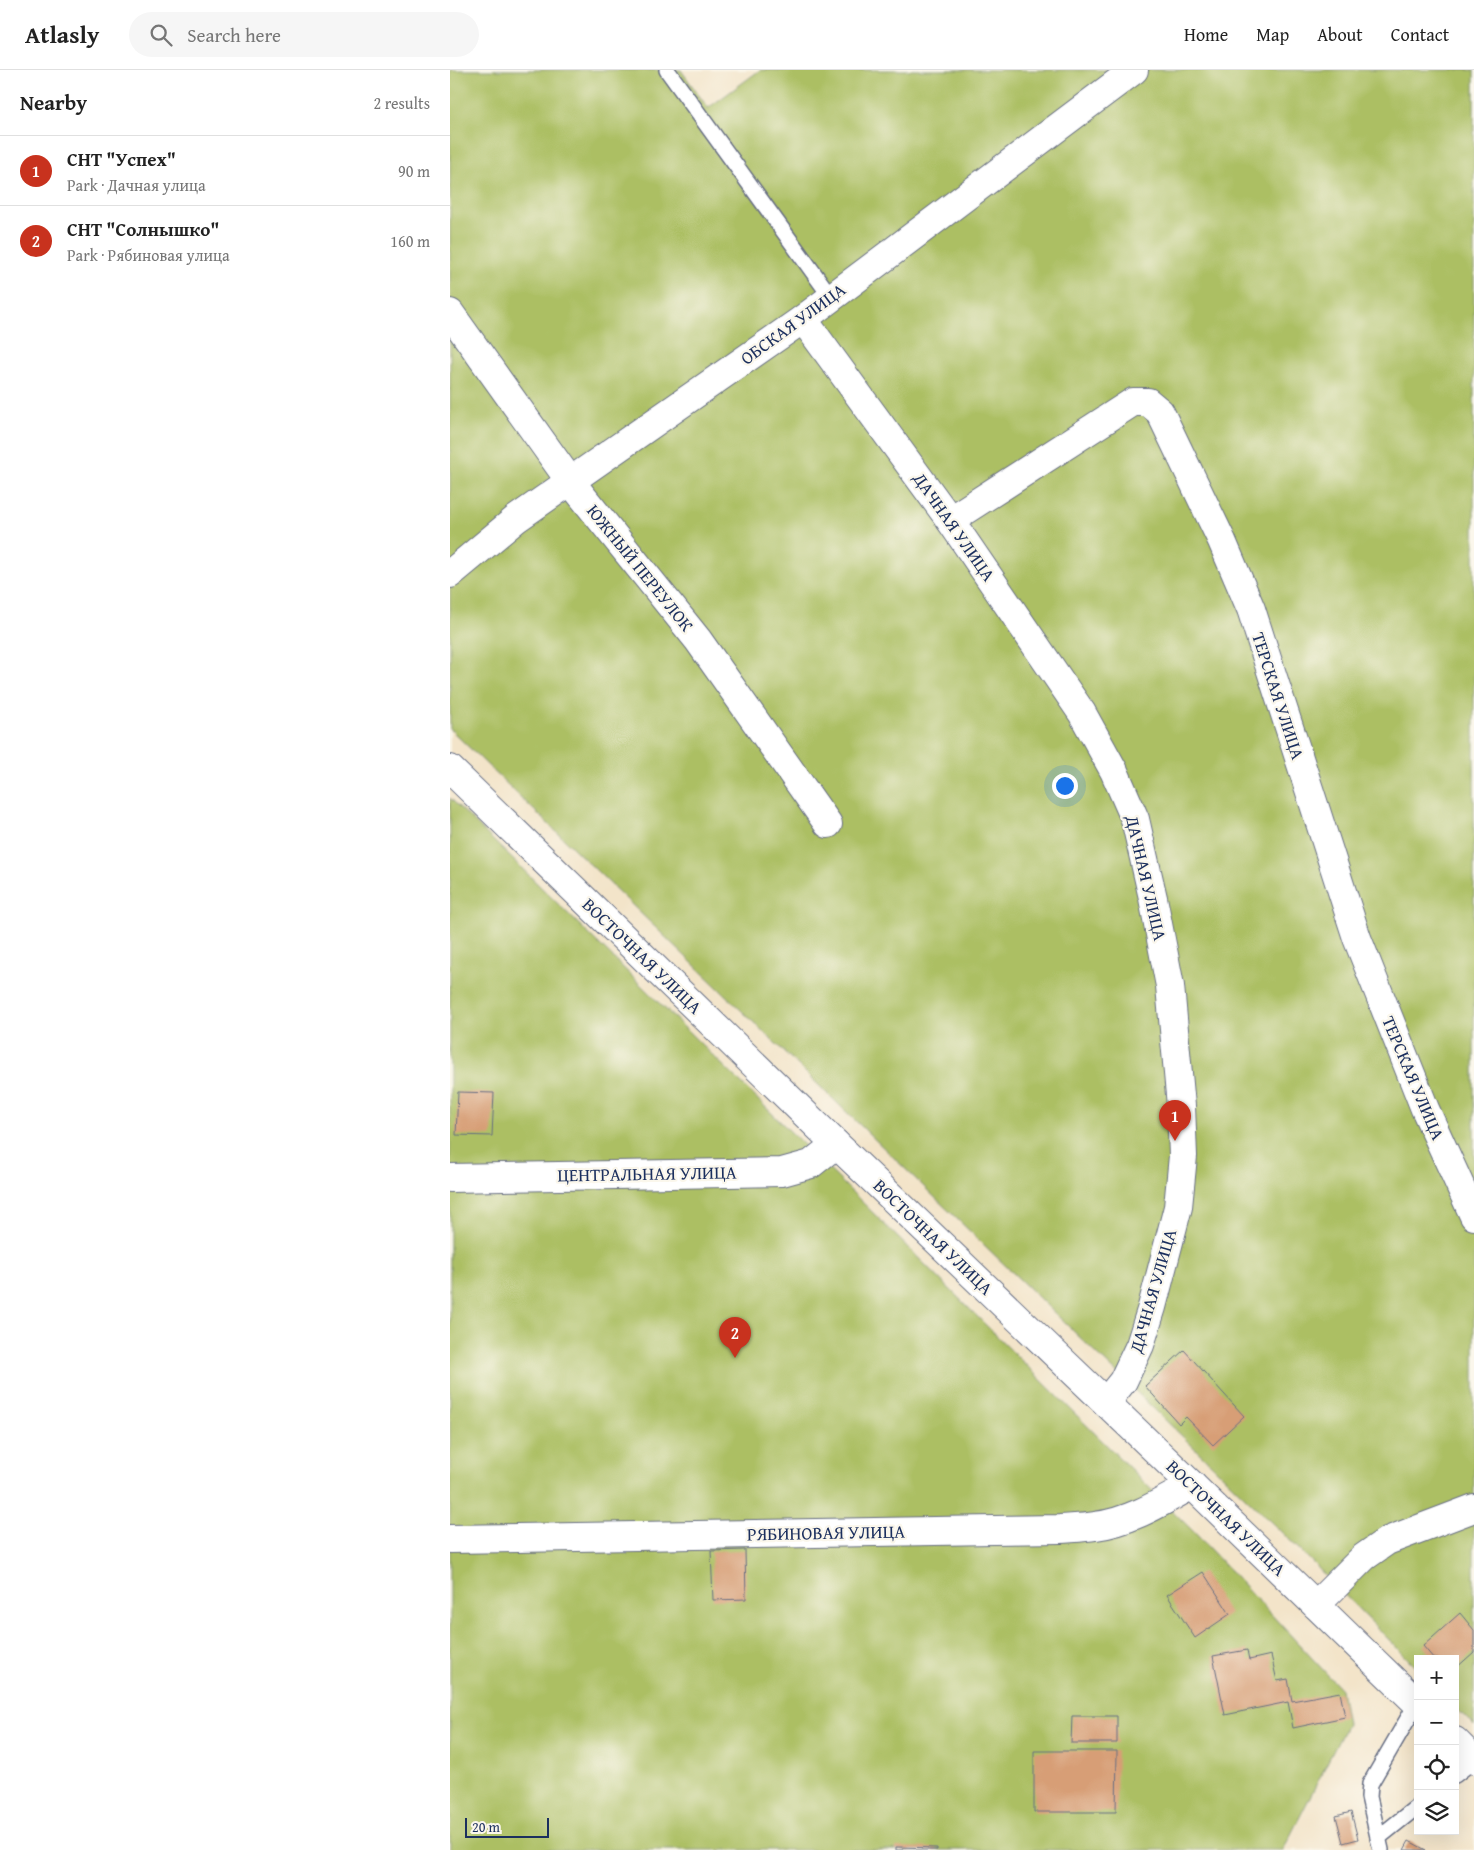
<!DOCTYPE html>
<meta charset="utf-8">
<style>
:root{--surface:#fff;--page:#f6f6f6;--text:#222;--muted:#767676;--line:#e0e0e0;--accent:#c8321e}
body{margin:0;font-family:"Gentium Book Plus",serif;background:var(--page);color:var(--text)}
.controls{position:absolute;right:15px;bottom:15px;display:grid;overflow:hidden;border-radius:0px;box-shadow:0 5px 20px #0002}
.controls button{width:45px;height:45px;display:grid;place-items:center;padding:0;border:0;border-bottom:1px solid var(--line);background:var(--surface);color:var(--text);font:25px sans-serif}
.scale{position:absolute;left:15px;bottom:12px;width:84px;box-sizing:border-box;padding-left:5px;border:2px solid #1b2f5e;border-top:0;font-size:14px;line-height:18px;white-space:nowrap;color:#1b2f5e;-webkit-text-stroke:4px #fbf7ec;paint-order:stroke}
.you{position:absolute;left:614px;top:715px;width:18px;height:18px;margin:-12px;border:4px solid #fff;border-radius:50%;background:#1a73e8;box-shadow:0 0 0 8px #1a73e833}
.badge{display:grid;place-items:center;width:32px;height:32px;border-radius:50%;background:var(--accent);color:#fff;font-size:16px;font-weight:700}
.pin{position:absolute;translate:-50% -41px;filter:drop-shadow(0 1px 2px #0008)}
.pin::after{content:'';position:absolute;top:26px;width:18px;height:15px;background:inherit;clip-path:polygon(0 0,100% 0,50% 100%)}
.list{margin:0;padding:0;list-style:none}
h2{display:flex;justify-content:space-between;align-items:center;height:65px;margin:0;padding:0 20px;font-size:21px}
h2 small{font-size:16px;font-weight:400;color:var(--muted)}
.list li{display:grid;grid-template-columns:32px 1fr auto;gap:15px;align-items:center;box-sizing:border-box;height:70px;padding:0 20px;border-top:1px solid var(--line)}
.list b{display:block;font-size:19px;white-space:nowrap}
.list p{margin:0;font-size:16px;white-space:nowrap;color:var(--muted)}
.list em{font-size:16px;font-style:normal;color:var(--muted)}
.icon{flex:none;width:28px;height:28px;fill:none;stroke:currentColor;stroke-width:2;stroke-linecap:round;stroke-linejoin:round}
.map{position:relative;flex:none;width:1024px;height:1780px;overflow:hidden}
header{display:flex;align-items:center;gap:30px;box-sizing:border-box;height:70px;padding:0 25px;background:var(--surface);border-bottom:1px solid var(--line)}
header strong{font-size:24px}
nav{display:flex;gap:28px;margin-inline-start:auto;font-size:18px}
.search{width:350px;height:45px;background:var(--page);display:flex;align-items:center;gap:12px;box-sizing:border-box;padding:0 18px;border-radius:28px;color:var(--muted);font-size:19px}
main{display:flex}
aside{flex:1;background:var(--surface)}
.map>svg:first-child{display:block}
.green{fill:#acbf63;stroke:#647760}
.building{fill:#d79e76}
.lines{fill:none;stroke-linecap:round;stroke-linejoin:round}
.lane-casing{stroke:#676e83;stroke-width:18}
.street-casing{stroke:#676e83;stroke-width:30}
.lane{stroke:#fff;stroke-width:15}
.street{stroke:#fff;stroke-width:28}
.labels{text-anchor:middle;stroke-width:4.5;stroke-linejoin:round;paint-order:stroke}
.street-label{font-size:18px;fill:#1b2f5e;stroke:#fbf7ec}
</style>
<header>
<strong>Atlasly</strong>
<div class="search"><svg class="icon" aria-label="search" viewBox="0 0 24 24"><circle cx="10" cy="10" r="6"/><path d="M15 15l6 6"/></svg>Search here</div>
<nav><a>Home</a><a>Map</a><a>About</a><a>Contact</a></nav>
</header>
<main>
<aside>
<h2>Nearby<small>2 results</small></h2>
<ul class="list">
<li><span class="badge">1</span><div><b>СНТ &quot;Успех&quot;</b><p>Park · Дачная улица</p></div><em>90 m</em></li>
<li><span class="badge">2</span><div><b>СНТ &quot;Солнышко&quot;</b><p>Park · Рябиновая улица</p></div><em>160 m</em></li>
</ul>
</aside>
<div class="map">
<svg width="1024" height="1780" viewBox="0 0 1024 1780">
<rect width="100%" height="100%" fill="#fbf7ec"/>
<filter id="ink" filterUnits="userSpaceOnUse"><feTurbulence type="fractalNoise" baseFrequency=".02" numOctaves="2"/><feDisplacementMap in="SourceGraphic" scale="10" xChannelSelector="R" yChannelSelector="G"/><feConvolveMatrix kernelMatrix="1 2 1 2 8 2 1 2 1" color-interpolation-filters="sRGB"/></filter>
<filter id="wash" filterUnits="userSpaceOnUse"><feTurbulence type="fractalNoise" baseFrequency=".0096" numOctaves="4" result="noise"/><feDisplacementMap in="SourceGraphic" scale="20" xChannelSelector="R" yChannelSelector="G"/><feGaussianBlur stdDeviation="1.12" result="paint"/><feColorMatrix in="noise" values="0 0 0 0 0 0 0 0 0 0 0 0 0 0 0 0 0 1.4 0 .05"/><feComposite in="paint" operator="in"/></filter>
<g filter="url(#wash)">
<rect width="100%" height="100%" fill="#f3e4c9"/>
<!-- green -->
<g class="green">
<path d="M0 0H231L258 38 310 0H1024V1656L1005 1637V1589H968V1599L853 1483 0 659Z"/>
<path d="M0 728 395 1115 743 1461 891 1619 897 1654 833 1780H0Z"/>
</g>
<g id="blocks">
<!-- building -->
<g class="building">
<path d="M8 1022 44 1023 42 1066 6 1065Z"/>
<path d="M734 1280 794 1346 763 1375 736 1347 729 1354 695 1316Z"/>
<path d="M295 1480 296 1529 263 1530 261 1481Z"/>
<path d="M753 1502 780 1544 745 1568 717 1525Z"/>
<path d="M1010 1543 1024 1560V1582L1005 1599V1589H984L973 1576Z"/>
<path d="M797 1580 799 1590 821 1585 827 1611 838 1609 842 1631 890 1622 895 1647 843 1658 838 1632 775 1645 763 1586Z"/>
<path d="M622 1646H667V1673H621Z"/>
<path d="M584 1681H667L666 1742H584Z"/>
<path d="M901 1742 908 1769 893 1773 886 1746Z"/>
<path d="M959 1771 976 1780H954Z"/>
<path d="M446 1777 487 1778V1780H446Z"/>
</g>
</g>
</g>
<g filter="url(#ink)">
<use href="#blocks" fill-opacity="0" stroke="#676e83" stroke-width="1"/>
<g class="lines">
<!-- lane casing -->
<g class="lane-casing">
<g id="lane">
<path d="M217 0 381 227"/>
<path d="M1005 1705 1024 1690"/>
<path d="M928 1768 968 1736"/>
<path d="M931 1780 919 1727 920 1714 967 1633"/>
</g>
</g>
<!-- street casing -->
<g class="street-casing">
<g id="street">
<path d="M0 243 120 411 248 570 378 754"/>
<path d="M353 249 500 450 632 643 664 701 685 749 703 828 720 916 731 1036 733 1086 728 1137 702 1237 690 1275 673 1311 656 1332"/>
<path d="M500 450 683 332H698L710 342 772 471 801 539 907 868 975 1039 1024 1146"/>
<path d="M0 504 66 449 353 249 684 0"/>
<path d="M0 699 386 1074 742 1415 968 1634"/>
<path d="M0 1108 332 1102 361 1094 386 1074"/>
<path d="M0 1469 610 1459C622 1458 633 1458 645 1456 680 1452 712 1432 742 1415"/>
<path d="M866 1535 914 1487 937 1471 1024 1438"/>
<path d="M1005 1671 1024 1690"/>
</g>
</g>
<!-- lane -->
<use href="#lane" class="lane"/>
<!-- street -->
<use href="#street" class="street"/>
</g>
</g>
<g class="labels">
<!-- street labels -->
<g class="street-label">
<text transform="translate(343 254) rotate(-36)" y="6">ОБСКАЯ УЛИЦА</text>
<text transform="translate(504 457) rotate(55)" y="6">ДАЧНАЯ УЛИЦА</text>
<text transform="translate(190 498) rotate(51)" y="6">ЮЖНЫЙ ПЕРЕУЛОК</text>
<text transform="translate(828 626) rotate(72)" y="6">ТЕРСКАЯ УЛИЦА</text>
<text transform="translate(696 808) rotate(77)" y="6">ДАЧНАЯ УЛИЦА</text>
<text transform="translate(192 886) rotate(44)" y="6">ВОСТОЧНАЯ УЛИЦА</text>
<text transform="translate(963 1008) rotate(67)" y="6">ТЕРСКАЯ УЛИЦА</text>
<text transform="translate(197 1104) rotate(-1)" y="6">ЦЕНТРАЛЬНАЯ УЛИЦА</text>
<text transform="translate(483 1167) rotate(44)" y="6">ВОСТОЧНАЯ УЛИЦА</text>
<text transform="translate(703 1221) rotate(-74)" y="6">ДАЧНАЯ УЛИЦА</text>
<text transform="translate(776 1448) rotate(44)" y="6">ВОСТОЧНАЯ УЛИЦА</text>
<text transform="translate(376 1463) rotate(-1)" y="6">РЯБИНОВАЯ УЛИЦА</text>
</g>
</g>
</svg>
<div class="controls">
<button>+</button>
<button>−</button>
<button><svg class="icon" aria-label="locate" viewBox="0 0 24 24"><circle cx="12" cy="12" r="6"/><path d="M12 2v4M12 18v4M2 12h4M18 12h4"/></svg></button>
<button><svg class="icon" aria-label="layers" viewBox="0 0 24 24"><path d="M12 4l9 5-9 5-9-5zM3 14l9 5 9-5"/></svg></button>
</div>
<div class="scale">20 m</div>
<div class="you"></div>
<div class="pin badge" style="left:725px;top:1071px">1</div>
<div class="pin badge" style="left:285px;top:1288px">2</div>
</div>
</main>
